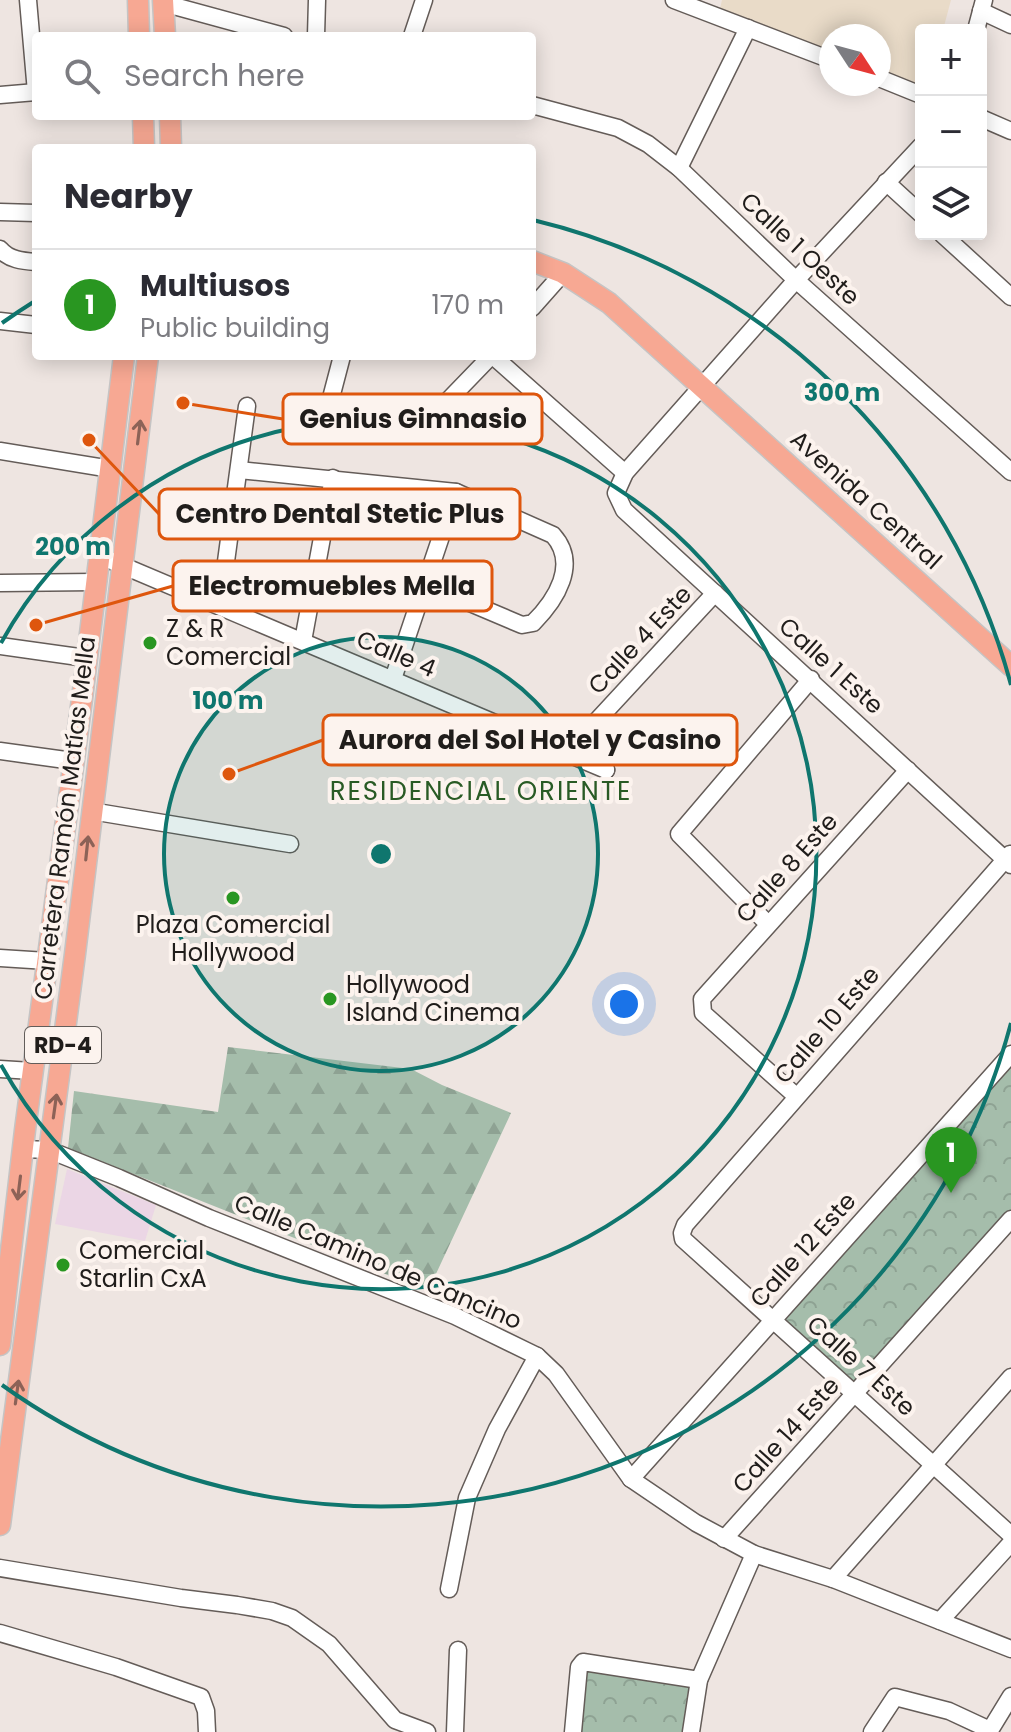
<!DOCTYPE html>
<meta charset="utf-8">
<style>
:root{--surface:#fff;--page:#f7f7f7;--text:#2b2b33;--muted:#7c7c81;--line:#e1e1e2;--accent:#299621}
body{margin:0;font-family:Poppins,sans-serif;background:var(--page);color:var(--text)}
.controls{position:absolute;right:24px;top:24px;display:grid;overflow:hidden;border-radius:8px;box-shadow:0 4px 20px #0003}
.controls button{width:72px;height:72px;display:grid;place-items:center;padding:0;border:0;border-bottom:2px solid var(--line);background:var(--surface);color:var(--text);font:40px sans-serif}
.compass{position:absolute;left:819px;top:24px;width:72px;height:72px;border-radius:50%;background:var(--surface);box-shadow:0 4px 20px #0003;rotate:126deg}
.you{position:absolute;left:624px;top:1004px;width:28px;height:28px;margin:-20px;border:6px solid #fff;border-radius:50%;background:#1a73e8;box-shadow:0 0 0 12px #1a73e833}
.badge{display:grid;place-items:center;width:52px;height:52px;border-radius:50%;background:var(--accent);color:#fff;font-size:26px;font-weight:700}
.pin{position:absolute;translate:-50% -66px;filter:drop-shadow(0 2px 4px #0008)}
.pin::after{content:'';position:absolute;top:42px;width:28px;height:24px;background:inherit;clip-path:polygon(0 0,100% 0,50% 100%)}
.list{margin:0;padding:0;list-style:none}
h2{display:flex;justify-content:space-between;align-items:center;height:104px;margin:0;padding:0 32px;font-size:34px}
h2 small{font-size:26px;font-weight:400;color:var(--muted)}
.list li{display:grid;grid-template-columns:52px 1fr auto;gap:24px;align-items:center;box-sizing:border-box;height:112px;padding:0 32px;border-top:2px solid var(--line)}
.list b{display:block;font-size:30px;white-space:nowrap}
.list p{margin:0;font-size:26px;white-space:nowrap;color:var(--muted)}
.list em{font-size:26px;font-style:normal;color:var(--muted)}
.icon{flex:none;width:44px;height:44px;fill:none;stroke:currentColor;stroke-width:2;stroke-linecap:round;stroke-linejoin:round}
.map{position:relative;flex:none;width:1011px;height:1732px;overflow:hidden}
.search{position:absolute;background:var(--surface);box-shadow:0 4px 20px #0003;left:32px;top:32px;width:504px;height:88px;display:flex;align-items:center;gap:20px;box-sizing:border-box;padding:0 28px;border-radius:8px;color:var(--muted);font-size:30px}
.panel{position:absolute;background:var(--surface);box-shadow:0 4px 20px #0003;left:32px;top:144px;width:504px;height:216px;border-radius:8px}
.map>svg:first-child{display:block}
.commercial{fill:#ebd6e5}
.education{fill:#e9dbc8}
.forest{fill:url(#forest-firs)}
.park{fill:url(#park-crowns)}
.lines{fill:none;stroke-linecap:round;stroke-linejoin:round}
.minor-casing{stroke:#645c58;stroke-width:19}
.major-casing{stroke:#c5c4c4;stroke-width:23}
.minor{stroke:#fff;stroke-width:16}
.major{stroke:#f7a893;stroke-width:20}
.oneway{stroke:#8c6257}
.ring{fill:none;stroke:#0f766e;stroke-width:4}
.poi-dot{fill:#299621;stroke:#fcf3ee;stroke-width:3}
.labels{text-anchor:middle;stroke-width:8;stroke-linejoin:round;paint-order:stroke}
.shield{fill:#fcf3ee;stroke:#625d5a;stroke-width:2}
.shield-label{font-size:22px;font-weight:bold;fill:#201d1b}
.street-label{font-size:24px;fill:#201d1b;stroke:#fcf3ee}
.poi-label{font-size:24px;fill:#201d1b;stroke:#fcf3ee;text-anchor:start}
.neighbourhood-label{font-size:26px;letter-spacing:2px;fill:#295b25;stroke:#fcf3ee}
.centre{fill:#0f766e;stroke:#fcf3ee;stroke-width:4}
.ring-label{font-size:24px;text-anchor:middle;font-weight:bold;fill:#0f766e;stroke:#fcf3ee;stroke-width:8;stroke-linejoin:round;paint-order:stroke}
.leader{fill:none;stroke:#de560d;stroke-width:3}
.callout-dot{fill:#de560d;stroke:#fcf3ee;stroke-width:3}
.callout{fill:#fcf3ee;stroke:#de560d;stroke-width:3}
.callout-label{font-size:26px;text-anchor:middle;font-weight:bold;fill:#201d1b}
</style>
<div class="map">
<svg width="1011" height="1732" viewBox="0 0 1011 1732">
<defs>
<pattern id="forest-firs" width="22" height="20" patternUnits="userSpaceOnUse" patternTransform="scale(2)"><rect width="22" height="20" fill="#a5bdab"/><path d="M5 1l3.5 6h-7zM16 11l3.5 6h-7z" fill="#8ea293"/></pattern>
<pattern id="park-crowns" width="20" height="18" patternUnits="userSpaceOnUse" patternTransform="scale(2)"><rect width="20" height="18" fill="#a5bdab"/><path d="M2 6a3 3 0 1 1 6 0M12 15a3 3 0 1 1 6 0" fill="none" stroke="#8ea293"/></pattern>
</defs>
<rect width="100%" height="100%" fill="#eee5e1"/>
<!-- commercial -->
<path class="commercial" d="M67 1169 156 1205 145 1241 55 1224Z"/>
<!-- education -->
<path class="education" d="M722 0H951L943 30H921V91L879 75V36H831V56L719 13Z"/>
<!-- forest -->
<path class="forest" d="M228 1047 411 1069 442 1085 511 1113 428 1291 68 1148 74 1091 218 1112Z"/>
<!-- park -->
<g class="park">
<path d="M1011 1061V1212L854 1386 782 1320Z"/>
<path d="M584 1671 689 1685 682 1732H577Z"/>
</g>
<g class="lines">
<!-- minor casing -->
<g class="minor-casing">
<g id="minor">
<path d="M28 0 36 92"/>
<path d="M674 0 831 60"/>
<path d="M163 3 284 36"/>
<path d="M981 11 1011 25"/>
<path d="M976 30 984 0"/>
<path d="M316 36 317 0"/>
<path d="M412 36 424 0"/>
<path d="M879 78 921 95"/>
<path d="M0 95 36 92"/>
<path d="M532 105 618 128 648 144 679 168 796 280 1011 472"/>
<path d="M981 118 1011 131"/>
<path d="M921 146 796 280 625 473 616 493 624 510 1011 865"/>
<path d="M679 168 748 28"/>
<path d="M886 182 921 214"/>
<path d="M0 212 36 213"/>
<path d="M942 234 1011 297"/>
<path d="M0 249C9 260 23 261 36 262"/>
<path d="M532 308 563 273"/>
<path d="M0 321 36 325"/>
<path d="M493 356 625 473"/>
<path d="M434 415 491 356"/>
<path d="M326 417 342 356"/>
<path d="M0 451 111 469"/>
<path d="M239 470 456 492 553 535C579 564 556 600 533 623L522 625 425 584"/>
<path d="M100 556 606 770"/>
<path d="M0 583 95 582"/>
<path d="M220 606 247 406"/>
<path d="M303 641 333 478"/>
<path d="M0 646 86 658"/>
<path d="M393 679 456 492"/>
<path d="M595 724 606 770"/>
<path d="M0 751 73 761"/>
<path d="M567 753 715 593"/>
<path d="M91 811 290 844"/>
<path d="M1010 854 685 1225 682 1233 683 1239 1011 1535"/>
<path d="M768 924 679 834 811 679"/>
<path d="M0 958 47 961"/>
<path d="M0 1069 32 1071"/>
<path d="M796 1096 703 1013 702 999 908 770"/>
<path d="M23 1149 49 1150 119 1178 209 1218 455 1316 537 1356 556 1374 631 1479 696 1523 754 1554 833 1579 1011 1649"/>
<path d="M631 1479 1011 1054"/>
<path d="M724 1539 1011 1219"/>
<path d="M0 1568 181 1598 237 1605 272 1611 292 1618 329 1644 395 1720 427 1732"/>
<path d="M833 1579 1011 1377"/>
<path d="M449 1589 467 1498 497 1429 537 1356"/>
<path d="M940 1621 1011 1543"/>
<path d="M0 1633 116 1667 201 1697 206 1711 207 1732"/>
<path d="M455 1732 458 1650"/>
<path d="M573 1732 579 1667 583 1662 699 1680"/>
<path d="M691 1732 699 1680 754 1554"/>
<path d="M872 1732 895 1697 949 1711 990 1730"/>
<path d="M989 1732 1011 1696"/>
</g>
</g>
<!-- major casing -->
<g class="major-casing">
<g id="major">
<path d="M138 0 139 36"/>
<path d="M163 0 165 36"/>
<path d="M143 116 144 148"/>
<path d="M170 116 171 148"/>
<path d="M532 261 563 273 609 303 1011 666"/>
<path d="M0 1345 25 1130 82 699 124 356"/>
<path d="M0 1525 75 954 148 356"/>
</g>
</g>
<!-- minor -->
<use href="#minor" class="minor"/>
<!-- major -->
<use href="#major" class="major"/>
</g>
<!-- one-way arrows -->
<defs><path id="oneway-shaft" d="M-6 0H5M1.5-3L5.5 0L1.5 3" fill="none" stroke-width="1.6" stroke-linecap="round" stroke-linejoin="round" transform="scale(2)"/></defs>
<g class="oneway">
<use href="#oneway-shaft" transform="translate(139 432) rotate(-83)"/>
<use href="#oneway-shaft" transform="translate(87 848) rotate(-84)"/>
<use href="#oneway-shaft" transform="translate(55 1106) rotate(-82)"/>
<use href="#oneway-shaft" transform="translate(19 1188) rotate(97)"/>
<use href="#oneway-shaft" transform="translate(17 1392) rotate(-82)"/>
</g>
<!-- distance rings -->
<circle cx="381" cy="854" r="217" fill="#0f766e" fill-opacity=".12"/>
<g class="ring">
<circle cx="381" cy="854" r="217"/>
<path d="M1 643A435 435 0 1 1 1 1065"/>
<path d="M1011 1023A652 652 0 0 1 2 1385M2 323A652 652 0 0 1 35 301M533 220A652 652 0 0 1 1011 685"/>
</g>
<!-- markers -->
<g class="poi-dot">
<circle cx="150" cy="643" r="8"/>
<circle cx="233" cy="898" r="8"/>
<circle cx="330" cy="999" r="8"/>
<circle cx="63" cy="1265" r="8"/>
</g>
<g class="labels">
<!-- shield labels -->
<rect class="shield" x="25" y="1027" width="76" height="36" rx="6"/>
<g class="shield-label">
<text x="63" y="1053">RD-4</text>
</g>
<!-- street labels -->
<g class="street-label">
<text transform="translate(800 249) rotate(43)" y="8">Calle 1 Oeste</text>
<text transform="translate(866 500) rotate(42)" y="8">Avenida Central</text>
<text transform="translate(640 640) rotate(-47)" y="8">Calle 4 Este</text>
<text transform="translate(396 654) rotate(23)" y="8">Calle 4</text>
<text transform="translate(831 666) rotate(42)" y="8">Calle 1 Este</text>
<text transform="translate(65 818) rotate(-83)" y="8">Carretera Ramón Matías Mella</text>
<text transform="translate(787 868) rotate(-48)" y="8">Calle 8 Este</text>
<text transform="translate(827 1025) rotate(-49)" y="8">Calle 10 Este</text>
<text transform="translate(803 1250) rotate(-48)" y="8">Calle 12 Este</text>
<text transform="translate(378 1262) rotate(23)" y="8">Calle Camino de Cancino</text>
<text transform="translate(861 1366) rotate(42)" y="8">Calle 7 Este</text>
<text transform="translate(786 1435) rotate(-48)" y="8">Calle 14 Este</text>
</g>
<!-- poi labels -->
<g class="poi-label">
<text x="166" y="637">Z &amp; R<tspan x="166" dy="28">Comercial</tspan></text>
<text x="233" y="933" text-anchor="middle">Plaza Comercial<tspan x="233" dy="28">Hollywood</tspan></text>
<text x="346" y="993">Hollywood<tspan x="346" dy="28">Island Cinema</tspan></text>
<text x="79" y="1259">Comercial<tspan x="79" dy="28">Starlin CxA</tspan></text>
</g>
<!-- neighbourhood labels -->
<g class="neighbourhood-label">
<text x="481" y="800">RESIDENCIAL ORIENTE</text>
</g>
</g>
<circle cx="381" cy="854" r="12" class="centre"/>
<g class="ring-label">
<text x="842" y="401">300 m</text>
<text x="73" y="555">200 m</text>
<text x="228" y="709">100 m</text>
</g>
<!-- callouts -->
<path class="leader" d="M183 403L283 419M89 440L159 514M36 625L173 586M229 774L323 740"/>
<g class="callout-dot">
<circle cx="183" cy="403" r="8"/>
<circle cx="89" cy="440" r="8"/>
<circle cx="36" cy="625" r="8"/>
<circle cx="229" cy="774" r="8"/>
</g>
<g class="callout">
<rect x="283" y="394" width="259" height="50" rx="8"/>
<rect x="159" y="489" width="361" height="50" rx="8"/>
<rect x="173" y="561" width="319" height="50" rx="8"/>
<rect x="323" y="715" width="414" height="50" rx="8"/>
</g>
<g class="callout-label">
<text x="413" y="428">Genius Gimnasio</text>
<text x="340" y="523">Centro Dental Stetic Plus</text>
<text x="332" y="595">Electromuebles Mella</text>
<text x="530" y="749">Aurora del Sol Hotel y Casino</text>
</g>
</svg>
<div class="controls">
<button>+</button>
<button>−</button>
<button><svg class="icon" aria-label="layers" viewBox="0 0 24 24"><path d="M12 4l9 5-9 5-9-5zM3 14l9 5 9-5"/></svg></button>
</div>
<svg class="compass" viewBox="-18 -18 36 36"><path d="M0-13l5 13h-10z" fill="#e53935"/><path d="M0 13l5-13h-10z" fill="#7c7c81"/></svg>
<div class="you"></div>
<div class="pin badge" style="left:951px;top:1193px">1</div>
<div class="search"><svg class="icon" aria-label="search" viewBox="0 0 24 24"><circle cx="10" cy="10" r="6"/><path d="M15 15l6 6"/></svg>Search here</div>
<section class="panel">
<h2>Nearby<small></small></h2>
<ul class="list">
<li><span class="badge">1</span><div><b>Multiusos</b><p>Public building</p></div><em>170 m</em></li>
</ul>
</section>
</div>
